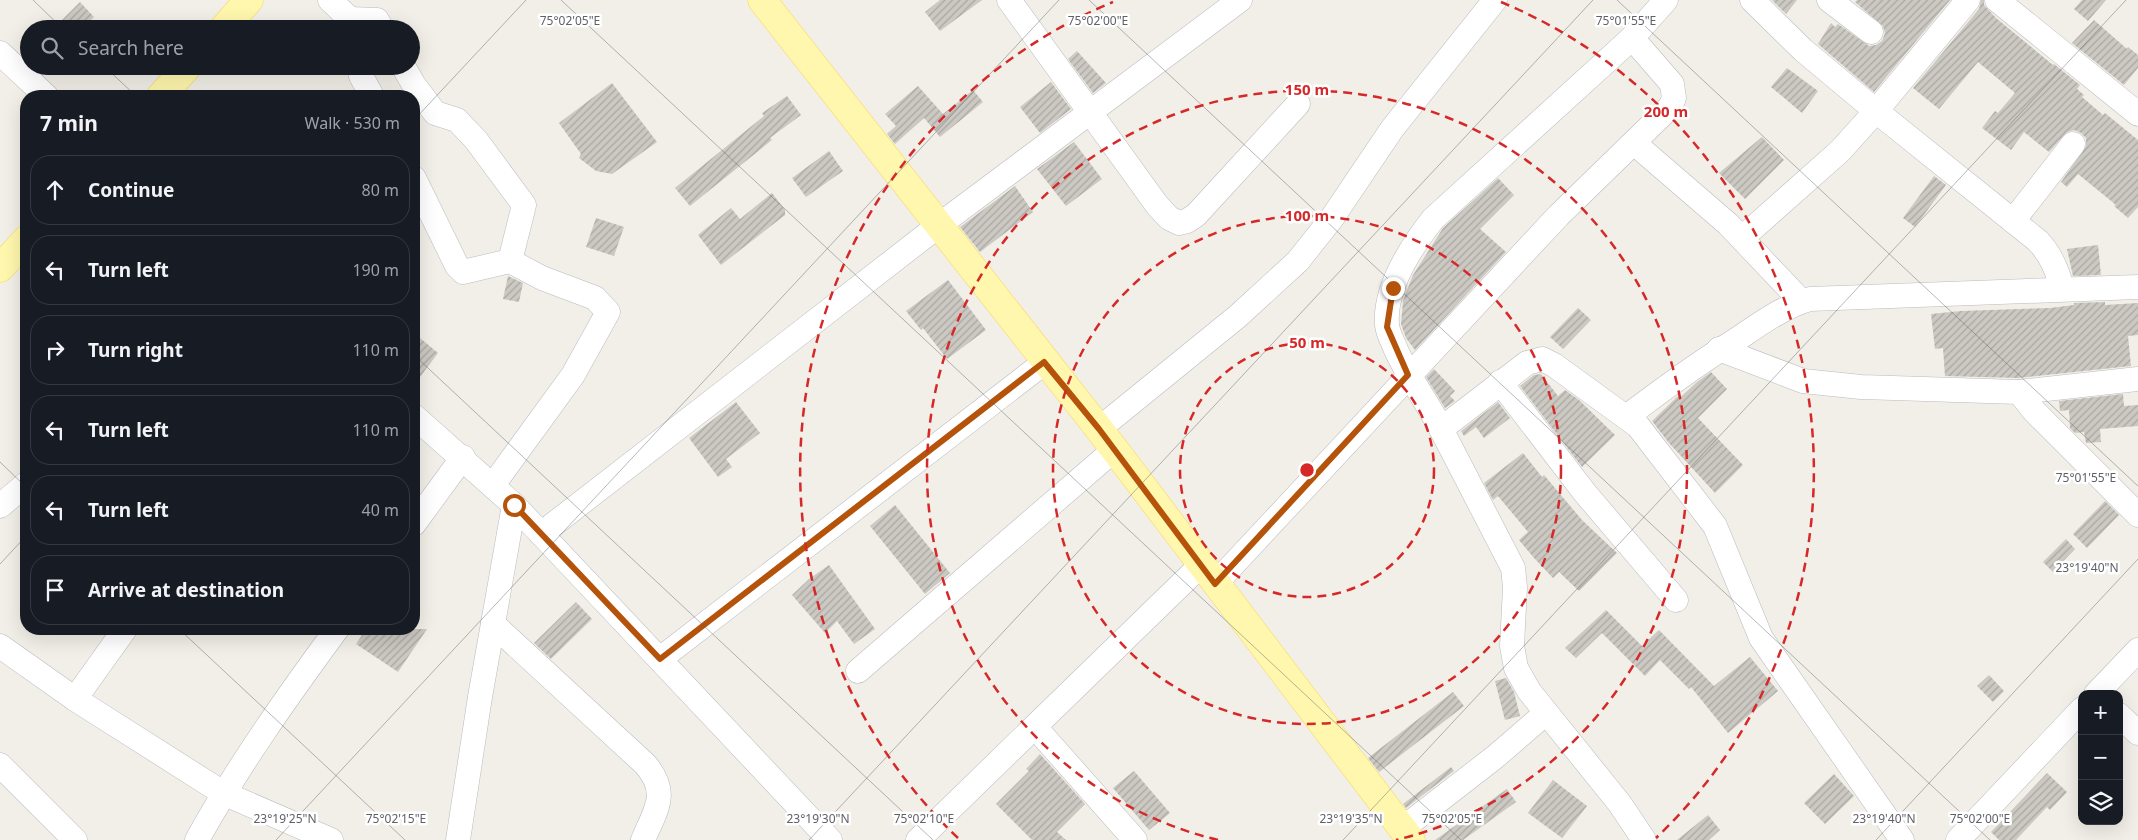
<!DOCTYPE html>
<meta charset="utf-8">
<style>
:root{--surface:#171b24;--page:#242831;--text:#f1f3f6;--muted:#9ea1a6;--line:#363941}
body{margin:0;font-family:"Noto Sans",sans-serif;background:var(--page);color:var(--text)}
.controls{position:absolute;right:15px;bottom:15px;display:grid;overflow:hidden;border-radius:10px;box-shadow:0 5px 20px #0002}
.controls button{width:45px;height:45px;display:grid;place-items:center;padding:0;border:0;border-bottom:1px solid var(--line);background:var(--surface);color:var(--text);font:25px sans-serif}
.stop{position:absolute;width:15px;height:15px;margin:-11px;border:4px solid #b45309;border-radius:50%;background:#fff}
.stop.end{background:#b45309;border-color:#fff;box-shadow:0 1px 5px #0008}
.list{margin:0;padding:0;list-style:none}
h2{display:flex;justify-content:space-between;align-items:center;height:65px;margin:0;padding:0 20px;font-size:21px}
h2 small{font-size:16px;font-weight:400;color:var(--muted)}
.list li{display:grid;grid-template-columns:32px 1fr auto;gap:15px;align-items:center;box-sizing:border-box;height:70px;margin:0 10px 10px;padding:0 10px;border:1px solid var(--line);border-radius:20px}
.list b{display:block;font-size:19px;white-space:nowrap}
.list em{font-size:16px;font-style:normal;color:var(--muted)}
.icon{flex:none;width:28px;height:28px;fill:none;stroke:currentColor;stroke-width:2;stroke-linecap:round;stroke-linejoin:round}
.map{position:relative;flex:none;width:2138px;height:840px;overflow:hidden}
.search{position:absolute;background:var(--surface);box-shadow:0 5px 20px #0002;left:20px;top:20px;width:400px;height:55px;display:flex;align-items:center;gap:12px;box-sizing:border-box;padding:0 18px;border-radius:28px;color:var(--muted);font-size:19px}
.panel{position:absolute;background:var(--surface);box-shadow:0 5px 20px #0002;left:20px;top:90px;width:400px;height:545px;border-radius:20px}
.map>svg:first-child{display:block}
.building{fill:url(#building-hatch)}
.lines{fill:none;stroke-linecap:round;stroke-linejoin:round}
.minor-casing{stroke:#b9bbc1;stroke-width:25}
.major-casing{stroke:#f9d757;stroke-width:29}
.minor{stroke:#fff;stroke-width:24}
.major{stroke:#fff7ad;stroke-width:28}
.route{stroke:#b45309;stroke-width:6}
.ticks{fill:none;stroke:#5e6168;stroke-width:1;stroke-opacity:0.45}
.ring{fill:none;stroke:#d62828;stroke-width:2.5;stroke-dasharray:9 6}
.ticks-label{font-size:12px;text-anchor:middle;fill:#5e6168;stroke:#fff;stroke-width:5;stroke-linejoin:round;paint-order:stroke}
.centre{fill:#d62828;stroke:#fff;stroke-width:2.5}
.ring-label{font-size:15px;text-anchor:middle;font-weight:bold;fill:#d62828;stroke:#fff;stroke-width:5;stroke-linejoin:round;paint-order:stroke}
</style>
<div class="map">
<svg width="2138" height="840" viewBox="0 0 2138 840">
<defs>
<pattern id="building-hatch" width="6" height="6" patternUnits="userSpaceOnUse" patternTransform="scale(1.25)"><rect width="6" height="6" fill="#ccc9c3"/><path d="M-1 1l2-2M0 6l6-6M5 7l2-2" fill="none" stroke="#a9a7a2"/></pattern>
</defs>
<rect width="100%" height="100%" fill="#f1efe7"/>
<!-- building -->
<g class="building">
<path d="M940 0H982L940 31 925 12Z"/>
<path d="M1772 0H1797L1786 14Z"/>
<path d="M1857 0H1950L1874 92 1818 44 1831 23 1835 27 1838 24 1869 46 1876 45 1882 41 1885 33 1883 26 1855 2Z"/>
<path d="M1981 0H1984V5L1996 18 2053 65 2054 64 2080 85 2077 89 2084 95 2082 97 2103 115 2105 113 2138 140V207L2128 218 2114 206 2116 205 2078 174 2067 187 2061 182 2086 146V138L2081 133 2074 130 2067 132 2049 152 2024 132 2011 150 1982 128 1995 111 1998 113 2015 93 1978 62 1939 109 1913 88 1979 9Z"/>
<path d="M2082 0H2106L2088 21 2074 9Z"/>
<path d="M80 2 94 17 82 29H53Z"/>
<path d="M2094 20 2127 49 2128 47 2138 55V68L2124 85 2072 43Z"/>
<path d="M1077 51 1106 83 1093 93 1068 59Z"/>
<path d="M1787 68 1818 91 1802 113 1771 87Z"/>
<path d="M1051 82 1071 109 1040 133 1020 107Z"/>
<path d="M612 83 657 142 612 174 596 171 579 158 581 154 559 123Z"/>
<path d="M918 86 943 114 973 90 983 102 940 137 924 118 895 144 887 134 896 126 885 114Z"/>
<path d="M787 96 801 115 770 138 772 140 690 206 675 188 764 116 762 113Z"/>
<path d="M1762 137 1784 160 1745 199 1719 173Z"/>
<path d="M1074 142 1102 179 1066 206 1037 169Z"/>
<path d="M829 151 843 171 806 197 792 178Z"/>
<path d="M1934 176 1946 185 1915 227 1903 218Z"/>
<path d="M1498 178 1514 195 1480 229 1506 252 1415 350 1406 338 1401 324 1403 301 1413 275 1443 228Z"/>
<path d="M1015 186 1033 212 980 252 960 227Z"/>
<path d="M772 193 785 210V215L721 265 698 235 731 208 740 219Z"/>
<path d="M596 218 624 227 614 256 586 247Z"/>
<path d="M2098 245 2101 275 2073 276 2067 249Z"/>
<path d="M508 276 523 283 519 302 503 299Z"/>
<path d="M948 280 986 330 947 359 923 328 921 330 906 311Z"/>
<path d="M2105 302V305L2138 303V335L2128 336 2131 366 2018 378 1945 376 1943 348 1935 349 1931 314 1961 311 2050 308 2074 305V303Z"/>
<path d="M1578 308 1591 320 1563 349 1550 337Z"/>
<path d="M414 333 438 353 414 385Z"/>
<path d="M1434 369 1455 391 1450 396 1455 401 1445 408 1426 377Z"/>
<path d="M1711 372 1727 389 1698 418 1743 465 1715 493 1669 443 1652 421 1678 396 1679 395 1681 397 1697 382Z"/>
<path d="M1541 374 1558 396 1565 390 1579 400 1615 435 1582 467 1520 386 1534 375Z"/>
<path d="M2123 394 2124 406 2138 405V426L2100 429 2101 442 2086 443 2084 432 2075 433 2070 428 2069 410 2060 411 2059 401Z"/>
<path d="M736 402 760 433 726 459 732 467 718 477 689 438Z"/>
<path d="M1498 402 1510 418 1484 438 1476 427 1464 436 1461 431Z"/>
<path d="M1523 453 1542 477 1544 475 1582 520 1617 553 1579 591 1559 572 1553 578 1534 558 1519 540 1528 532 1498 496 1493 500 1484 483Z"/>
<path d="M2105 501 2119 515 2087 548 2073 534Z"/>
<path d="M895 505 950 573 925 594 870 526Z"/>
<path d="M2066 539 2075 549 2053 572 2043 562Z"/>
<path d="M829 565 875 629 854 644 837 621 825 633 792 595 809 579Z"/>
<path d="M576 602 592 619 551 659 534 643Z"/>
<path d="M1606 610 1642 646 1659 630 1714 686 1750 657 1778 691 1728 733 1691 687 1689 689 1660 660 1645 676 1602 633 1576 658 1565 648Z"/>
<path d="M366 629H427L398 672 356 644Z"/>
<path d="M1989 675 2004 691 1993 702 1977 686Z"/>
<path d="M1506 678 1514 692 1520 716 1505 720 1495 681Z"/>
<path d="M1453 692 1464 706 1379 772 1368 758Z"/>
<path d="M1040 754 1085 804 1057 832 1066 840H1032L996 804 1029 771 1026 769Z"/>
<path d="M1451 767 1454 771 1406 808 1403 804Z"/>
<path d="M1134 771 1170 813 1149 830 1113 788Z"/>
<path d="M2047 773 2067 792 2050 810 2047 807 2016 840H1999L1991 832Z"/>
<path d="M1834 774 1854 796 1825 824 1804 803Z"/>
<path d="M1553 780 1587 806 1562 838 1528 813Z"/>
<path d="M1507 789 1516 802 1463 840H1435Z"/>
<path d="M1708 815 1720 830 1709 840H1677Z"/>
</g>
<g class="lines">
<!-- minor casing -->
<g class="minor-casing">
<g id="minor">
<path d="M330 0 350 19 352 29"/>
<path d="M1009 0 1157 205 1169 218 1179 223 1187 221 1196 215 1298 104"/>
<path d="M1752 0 1803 50 1876 111 2038 241C2051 255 2057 270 2062 288"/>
<path d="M1829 0 1871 32"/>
<path d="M1997 0 2138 114"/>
<path d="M350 19 377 20 382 29"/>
<path d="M0 53 46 96"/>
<path d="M359 66 361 76 372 96"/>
<path d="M403 66 414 85 435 113 457 120 476 140 524 205 510 261"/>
<path d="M1634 143 1728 224 1801 301"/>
<path d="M414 178 457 266 463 272 510 261 542 278 595 298 608 312 573 375 493 485"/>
<path d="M2013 221 2073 144"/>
<path d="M1742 238 1840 151 1876 111 1968 0"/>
<path d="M1719 349 1803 381 1861 387 2019 392 2138 379"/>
<path d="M1500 382 1585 493 1676 600"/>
<path d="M2019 392 2034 411 2138 515"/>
<path d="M414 416 514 505 830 840"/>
<path d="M1626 417C1661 391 1696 364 1733 342 1757 326 1782 307 1810 299L2138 287"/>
<path d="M1099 429 1238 316 1298 261 1332 218 1392 129 1495 0"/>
<path d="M1441 429 1527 363 1542 359 1554 365 1638 426 1715 526 1761 638 1902 840"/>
<path d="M0 506 26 484"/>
<path d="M414 524 463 457"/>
<path d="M541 534 938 226 1240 0"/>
<path d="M1215 584 1558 216 1670 107 1674 98 1672 84 1632 38"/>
<path d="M493 624 645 764C670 793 656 809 643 840"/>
<path d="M0 646 75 699 223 793 331 840"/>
<path d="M660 659 1045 362"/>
<path d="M858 671 1114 450"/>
<path d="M2096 694 2138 650"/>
<path d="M75 699 125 629"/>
<path d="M2119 715 2138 733"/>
<path d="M1035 727 1135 840"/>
<path d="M0 765 75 840"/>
<path d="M1402 829 1495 757 1546 713"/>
<path d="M197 840C238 766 287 697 337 629"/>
<path d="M458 840 480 697 514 505"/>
<path d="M918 840 1201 565"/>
<path d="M1644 840 1620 804 1529 691 1516 668 1512 646 1515 587 1513 568C1488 520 1463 471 1438 423 1424 398 1408 376 1396 350 1393 342 1388 334 1387 325 1384 289 1411 247 1433 219L1632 38 1666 0"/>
<path d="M1958 840 2082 709"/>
</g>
</g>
<!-- major casing -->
<g class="major-casing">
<g id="major">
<path d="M762 0 1099 429 1411 840"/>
<path d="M223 29 249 0"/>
<path d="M161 96 188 66"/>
<path d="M0 268 26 240"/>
</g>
</g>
<!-- minor -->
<use href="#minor" class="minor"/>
<!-- major -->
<use href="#major" class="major"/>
</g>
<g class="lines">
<!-- route -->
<path class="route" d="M514 505 660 659 1044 362 1099 429 1215 584 1408 375 1387 327 1393 288"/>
</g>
<!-- ticks -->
<path class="ticks" d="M33 0 63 29M561 0 1461 840M1089 0 1990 840M1617 0 2138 486M104 66 136 96M414 120 526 0M414 355 933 840M0 462 26 487M0 564 26 536M179 629 405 840M276 840 1059 0M809 840 1593 0M1343 840 2126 0M1876 840 2138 559"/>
<!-- distance rings -->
<g class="ring">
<circle cx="1307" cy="470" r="127"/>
<circle cx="1307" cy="470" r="254"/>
<path d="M1218 840A380 380 0 1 1 1396 840"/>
<path d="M958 838A507 507 0 0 1 1113 2M1501 2A507 507 0 0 1 1656 838"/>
</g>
<g class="ticks-label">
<text x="570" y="25">75°02'05"E</text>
<text x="1098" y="25">75°02'00"E</text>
<text x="1626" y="25">75°01'55"E</text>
<text x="2086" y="482">75°01'55"E</text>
<text x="2087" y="572">23°19'40"N</text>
<text x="285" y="823">23°19'25"N</text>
<text x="818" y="823">23°19'30"N</text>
<text x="1351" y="823">23°19'35"N</text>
<text x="1884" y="823">23°19'40"N</text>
<text x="396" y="823">75°02'15"E</text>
<text x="924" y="823">75°02'10"E</text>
<text x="1452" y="823">75°02'05"E</text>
<text x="1980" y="823">75°02'00"E</text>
</g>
<circle cx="1307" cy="470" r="8" class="centre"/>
<g class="ring-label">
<text x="1307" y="95">150 m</text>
<text x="1666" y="117">200 m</text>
<text x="1307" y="221">100 m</text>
<text x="1307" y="348">50 m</text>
</g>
</svg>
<div class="controls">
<button>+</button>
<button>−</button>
<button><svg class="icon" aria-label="layers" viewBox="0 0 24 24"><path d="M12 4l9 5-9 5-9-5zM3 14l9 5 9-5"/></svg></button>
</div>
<div class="stop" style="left:514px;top:505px"></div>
<div class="stop end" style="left:1393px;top:288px"></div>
<div class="search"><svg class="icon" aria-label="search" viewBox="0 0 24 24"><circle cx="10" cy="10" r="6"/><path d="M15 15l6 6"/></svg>Search here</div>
<section class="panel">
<h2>7 min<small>Walk · 530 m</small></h2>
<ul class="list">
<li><svg class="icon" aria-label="ahead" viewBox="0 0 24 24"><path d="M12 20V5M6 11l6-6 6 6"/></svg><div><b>Continue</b></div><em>80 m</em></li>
<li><svg class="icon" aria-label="left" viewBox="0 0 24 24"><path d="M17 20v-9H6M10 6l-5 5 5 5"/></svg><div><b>Turn left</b></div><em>190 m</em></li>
<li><svg class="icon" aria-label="right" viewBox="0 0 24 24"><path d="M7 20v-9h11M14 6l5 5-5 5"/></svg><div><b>Turn right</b></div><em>110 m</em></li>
<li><svg class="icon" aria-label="left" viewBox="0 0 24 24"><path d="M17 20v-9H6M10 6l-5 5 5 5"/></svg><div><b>Turn left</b></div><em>110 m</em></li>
<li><svg class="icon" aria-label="left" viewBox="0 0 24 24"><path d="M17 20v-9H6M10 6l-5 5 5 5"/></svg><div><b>Turn left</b></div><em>40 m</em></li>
<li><svg class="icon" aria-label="arrive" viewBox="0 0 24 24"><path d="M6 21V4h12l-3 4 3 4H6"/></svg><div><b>Arrive at destination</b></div></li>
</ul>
</section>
</div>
